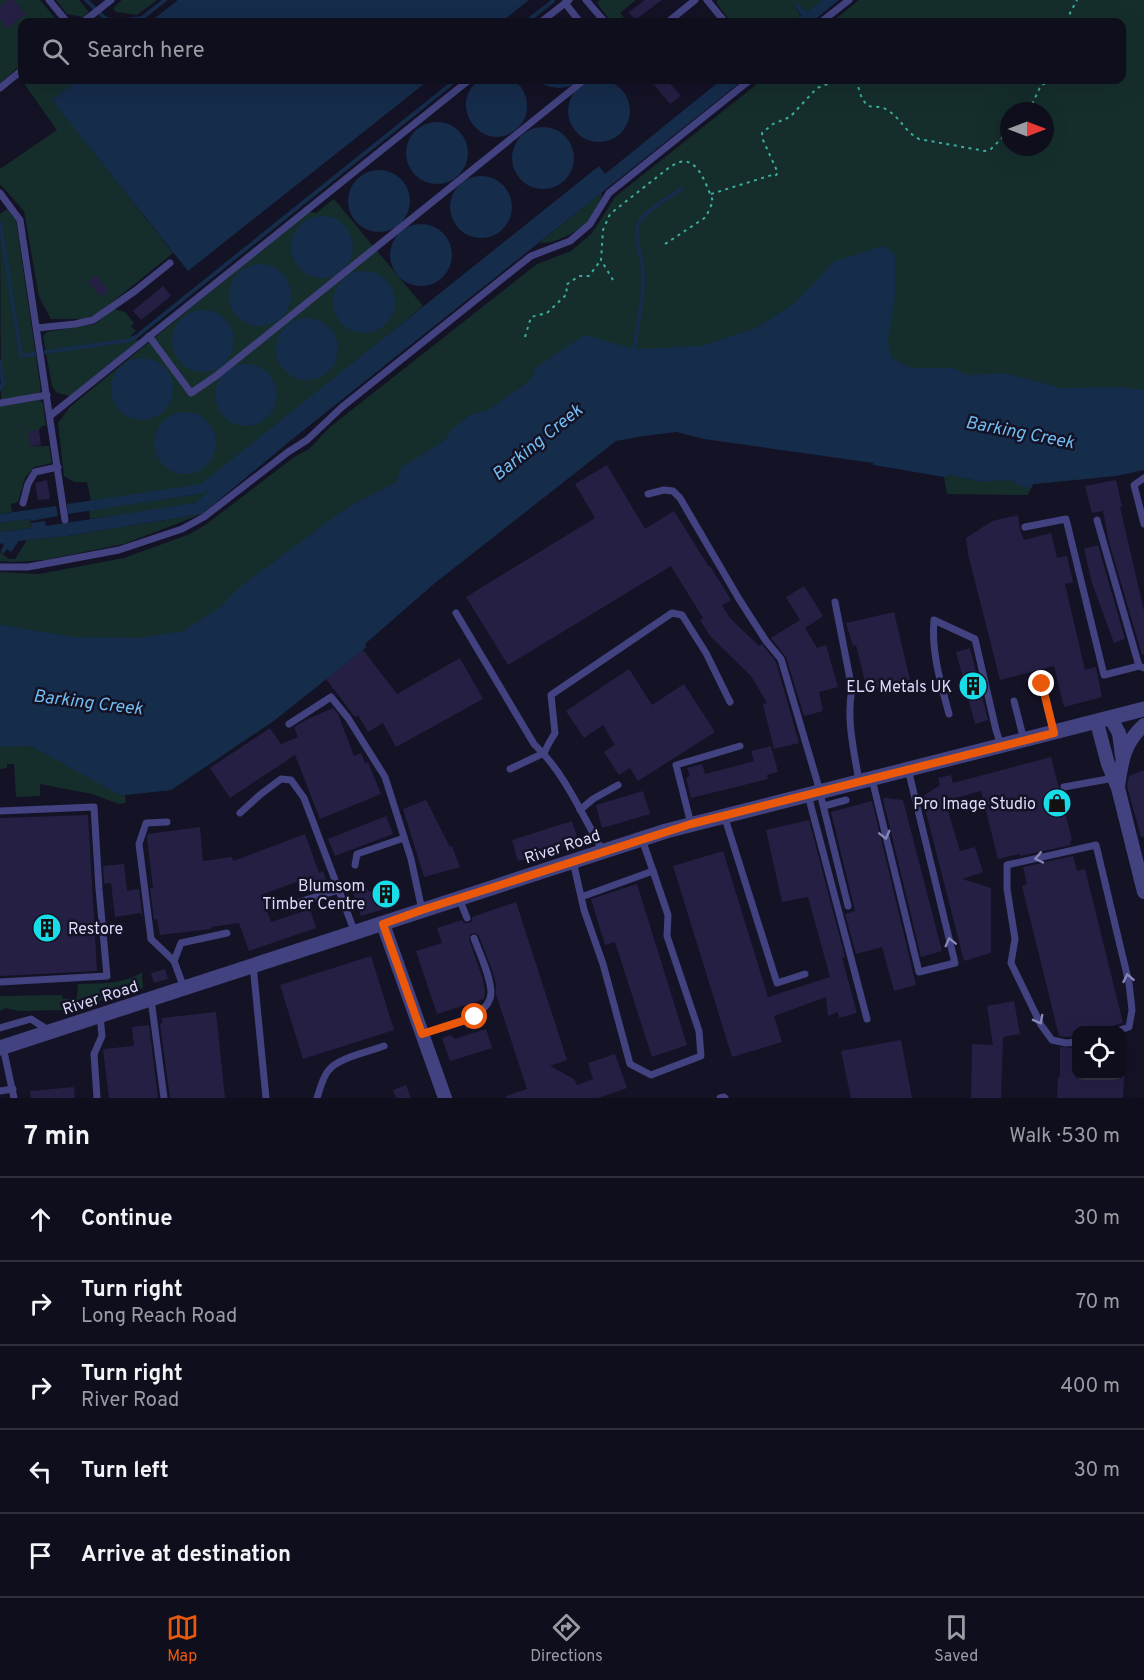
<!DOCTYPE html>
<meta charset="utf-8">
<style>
:root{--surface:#0f0e1c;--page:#1d1c29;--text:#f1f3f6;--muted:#9b9ca3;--line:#2f2e3b;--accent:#ea580c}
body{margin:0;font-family:Overpass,sans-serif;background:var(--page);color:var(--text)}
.controls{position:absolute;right:18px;bottom:18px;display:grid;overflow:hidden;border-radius:12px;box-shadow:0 6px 24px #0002}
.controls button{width:54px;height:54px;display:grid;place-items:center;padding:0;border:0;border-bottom:2px solid var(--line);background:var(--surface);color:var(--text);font:30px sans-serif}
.compass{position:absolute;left:1000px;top:102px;width:54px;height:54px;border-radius:50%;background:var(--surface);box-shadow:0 6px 24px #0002;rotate:90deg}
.stop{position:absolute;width:18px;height:18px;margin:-14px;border:4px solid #ea580c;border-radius:50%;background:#fff}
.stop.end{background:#ea580c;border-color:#fff;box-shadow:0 2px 6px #0008}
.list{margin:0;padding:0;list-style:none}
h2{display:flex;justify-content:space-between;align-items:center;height:78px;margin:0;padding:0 24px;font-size:26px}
h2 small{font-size:20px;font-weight:400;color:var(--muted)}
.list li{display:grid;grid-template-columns:39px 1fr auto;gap:18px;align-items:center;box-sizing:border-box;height:84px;padding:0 24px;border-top:2px solid var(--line)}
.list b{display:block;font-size:22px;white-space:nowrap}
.list p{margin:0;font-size:20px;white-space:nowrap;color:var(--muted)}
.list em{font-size:20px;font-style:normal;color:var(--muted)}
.icon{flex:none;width:33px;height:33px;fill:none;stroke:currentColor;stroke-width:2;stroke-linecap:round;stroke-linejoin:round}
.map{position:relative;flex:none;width:1144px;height:1098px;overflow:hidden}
.search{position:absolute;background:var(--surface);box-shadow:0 6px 24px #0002;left:18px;right:18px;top:18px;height:66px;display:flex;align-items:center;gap:15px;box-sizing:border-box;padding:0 21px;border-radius:12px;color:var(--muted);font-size:22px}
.sheet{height:498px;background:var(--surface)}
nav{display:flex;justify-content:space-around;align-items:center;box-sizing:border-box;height:84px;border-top:2px solid var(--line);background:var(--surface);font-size:16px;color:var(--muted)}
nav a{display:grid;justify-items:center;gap:3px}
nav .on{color:var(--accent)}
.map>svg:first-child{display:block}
.green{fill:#152e2c;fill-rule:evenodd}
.water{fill:#152c4b}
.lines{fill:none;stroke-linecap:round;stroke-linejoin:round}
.stream{stroke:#152c4b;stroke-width:4}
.building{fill:#251f44}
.path{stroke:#3cada1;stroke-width:2;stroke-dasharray:3 4.5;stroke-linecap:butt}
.service{stroke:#41427f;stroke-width:7}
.minor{stroke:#41427f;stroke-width:14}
.tertiary{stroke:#41427f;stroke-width:15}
.oneway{stroke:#8786b7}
.route{stroke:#ea580c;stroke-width:8}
.labels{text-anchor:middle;stroke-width:5;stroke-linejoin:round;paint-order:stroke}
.poi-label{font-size:16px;fill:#dcd9fb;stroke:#141225;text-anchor:end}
.street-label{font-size:16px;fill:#dcd9fb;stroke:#141225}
.water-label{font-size:18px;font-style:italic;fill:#71bcf1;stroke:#141225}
</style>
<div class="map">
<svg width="1144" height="1098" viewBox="0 0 1144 1098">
<rect width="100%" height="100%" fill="#141225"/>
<!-- green -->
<g class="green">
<path d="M0 0H40L55 18 56 22H22V64L0 83Z"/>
<path d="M56 0H79L89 12 83 17 67 14Z"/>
<path d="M122 0H157L137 15 116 12 113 8Z"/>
<path d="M600 0H636L620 13 628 22H611L597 3Z"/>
<path d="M717 0H822L807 12 797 4 795 6 801 17 794 22H731L717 4Z"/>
<path d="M859 0H1144V415L901 385 843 325 210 638 0 652V572L39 574 124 558 190 534 208 523 294 457 309 449 330 427 537 264 571 251 592 233 615 197 762 80H1122V22H832ZM1009 111H1045V147H1009Z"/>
<path d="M29 80H78L53 100 173 253 100 312 85 319H51L39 297 24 211 0 184V169L57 130 25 85Z"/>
<path d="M602 192C601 219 565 244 539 243Z"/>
<path d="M334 199 423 306 342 373 201 485 91 501 87 482H74L64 476 58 423 70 407 308 212 316 213Z"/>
<path d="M7 209 16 221 41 390 38 393 1 400 0 214Z"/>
<path d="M114 309 125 312 134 323 131 326 136 331 131 335 138 341 70 396 57 393 52 386 43 336 47 332 95 324Z"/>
<path d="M40 400 43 404 46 425 41 427 39 430 29 432 31 446H49L52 463 34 467 25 478 18 502 11 504 12 512 0 514V406Z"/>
<path d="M950 475 982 482 1000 475 1094 478 1033 484 1028 495 947 494 944 477Z"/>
<path d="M211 490 195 503 185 506 90 519 89 510 199 494Z"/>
<path d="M202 514 124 544 44 560 15 562 0 561V552L9 559H15L27 540 67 536Z"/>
<path d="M30 519 31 528 0 532V523Z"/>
<path d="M276 717 275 720 171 790 125 795 126 803 119 804 92 794 40 784V796L16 797 14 764H7V768L0 769V735Z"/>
<path d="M142 972 143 988 69 1010 19 1011 6 1008 0 1011V996L62 995 63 999 77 998 78 984C99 983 123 985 142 972Z"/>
</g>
<!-- water -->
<g class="water">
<path d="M178 0H529L501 22H150Z"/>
<path d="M822 0H839L812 22H794L801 16 795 5 797 3 807 12Z"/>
<path d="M78 80H429L188 271 52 100Z"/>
<path d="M479 80H513C522 86 528 96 527 107 527 117 522 125 514 131 482 154 446 105 479 80Z"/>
<path d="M536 80H580C566 91 550 90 536 80Z"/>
<path d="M721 80H743L295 437 202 514 67 536 19 541 11 552 3 546 4 543 0 544V532L31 528V523L45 521 46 526 195 503 209 491 199 494 68 514 67 504 201 484 599 166 605 174Z"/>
<circle cx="599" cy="111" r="31"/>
<circle cx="437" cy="153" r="31"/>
<circle cx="543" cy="158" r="31"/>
<circle cx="379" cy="201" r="31"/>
<circle cx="481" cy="207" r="31"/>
<circle cx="322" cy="247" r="31"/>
<circle cx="421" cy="255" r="31"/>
<path d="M883 246 895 255V295L888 340 891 358 911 368H952L969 375 1005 373 1061 388 1119 387 1144 390V470L1116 476 1033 484 1032 488 1019 486 1013 481 999 480 982 482 950 475 944 477 874 465 873 463 704 439 677 432 643 436 616 441 435 583 365 644 366 647 363 650 275 720 171 790 124 795 118 794 31 746 0 747V625L74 637 141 638 183 631 221 607 236 590 338 514 359 501 397 482 401 468 445 440 452 429 470 415 488 410 527 383 534 375 535 368 585 335 635 349 701 346 754 329 794 304 835 261Z"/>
<circle cx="260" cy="295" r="31"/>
<circle cx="364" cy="302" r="31"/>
<circle cx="203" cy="341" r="31"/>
<circle cx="307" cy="349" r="31"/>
<circle cx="142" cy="389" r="31"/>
<circle cx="246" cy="395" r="31"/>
<circle cx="185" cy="443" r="31"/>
<path d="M56 506 58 516 31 521 30 519 0 523V514Z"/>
</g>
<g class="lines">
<!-- stream -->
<g class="stream">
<path d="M86 0 106 19 118 21 142 18 165 0"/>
<path d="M526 22 553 1"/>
<path d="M0 223 21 356 34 354"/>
<path d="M634 351C637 323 646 293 642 264 640 250 632 233 641 219 649 208 670 197 682 189"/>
<path d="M46 352 130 340 137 336 456 80"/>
<path d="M0 362 3 383 0 389"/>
<path d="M3 551 8 544"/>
</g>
</g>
<!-- building -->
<g class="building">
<path d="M7 0H14L26 14 7 29 0 20V6Z"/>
<path d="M645 0H662L635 20 629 12Z"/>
<path d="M650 80H667L681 96 670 104Z"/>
<path d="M96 275 108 290 101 297 88 282Z"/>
<path d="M163 286 171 296 141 320 133 311Z"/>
<path d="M39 430 41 445 31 446 28 431Z"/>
<path d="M607 465 645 529 674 511 709 567 710 566 731 600 722 605 730 618 759 646 762 644 776 662 799 743 774 749 763 704 767 703 751 676 710 636 700 620 703 618 671 566 508 665 466 597 595 518 575 484Z"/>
<path d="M47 480 50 499 38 500 35 483Z"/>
<path d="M1116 480 1122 507H1120L1144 611V654L1142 655 1109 542 1103 511 1092 513 1085 486Z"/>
<path d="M1018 515 1020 529 1024 540 1051 533 1057 558 1067 556 1073 582 1065 584 1085 670 1096 667 1102 697 1064 707 1054 666 1000 680 968 554 966 538 992 521Z"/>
<path d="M1098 545 1125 639 1114 643 1092 583 1084 549Z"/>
<path d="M804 586 823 616 805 628 817 648 826 645 838 687 819 692 823 711 804 716 786 657 771 638 800 620 786 597Z"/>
<path d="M894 612 910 680 867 690 856 645 853 646 846 623Z"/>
<path d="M970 648 988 720 975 724 956 652Z"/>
<path d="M363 650 397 694 460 658 483 699 396 747 383 723 368 732 358 715 355 717 326 679Z"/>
<path d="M629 669 652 705 684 684 715 732 638 781 630 768 619 775 604 752 615 745 603 725 584 738 566 711Z"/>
<path d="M333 708 338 714 354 756 361 753 365 763 368 762 381 794 320 819 295 755 230 798 210 768 270 728 281 744 298 737 294 727 306 720Z"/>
<path d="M771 746 778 772 767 775 768 779 691 798 686 778 690 776 687 768 702 764 705 774 740 765 754 761 751 751Z"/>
<path d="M1051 757 1072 840 1070 841 1071 845 1020 856 1019 854 998 859 981 791 945 801 960 851 975 847 983 872 962 879 991 888V953L964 961 922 797 940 785 938 778 951 775 953 783Z"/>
<path d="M1144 770V837H1141L1127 786 1129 776Z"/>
<path d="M643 791 650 814 602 828 596 805Z"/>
<path d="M885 798 903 800 942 951 921 957 883 799Z"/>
<path d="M426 800 450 847 452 846 460 867 424 877 403 809Z"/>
<path d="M872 801 916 985 894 991 882 947 856 954 845 914 855 911 831 812Z"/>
<path d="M88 815 97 971 0 976V818Z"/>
<path d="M386 816 393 834 335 856 328 839Z"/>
<path d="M809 820 845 957 842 958 857 1013 839 1018 838 1012 828 1016 826 997 774 1016 782 1042 732 1057 673 866 723 851 768 997 830 977 808 897 782 902 766 830Z"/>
<path d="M572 821 579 842 518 861 512 840Z"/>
<path d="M200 827 203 861 232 857 233 861 305 834 319 873 323 871 327 883 311 889 307 878 261 895 271 922 310 909 316 928 249 951 239 923 211 927V929L160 935 157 919 154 920 150 888H153L147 838 148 834Z"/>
<path d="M1073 856 1077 871 1085 869 1123 1023 1096 1030H1077V1036L1066 1037 1059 1036 1022 886 1027 884 1023 867Z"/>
<path d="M124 864 127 891 139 889 143 921 141 913 115 917 111 883 104 884 103 866Z"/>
<path d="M637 884 687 1045 652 1057 615 942 605 945 591 899Z"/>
<path d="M391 885 397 905 361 916 353 892 367 888 369 892Z"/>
<path d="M516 902 567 1060 550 1066 574 1079 577 1085 593 1079 588 1063 615 1054 627 1088 598 1098H506V1096L527 1089 496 994V984L492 970 479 936 476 933 470 934 469 939 483 980 485 992 484 999 437 1014 416 951 442 943 437 928 462 920 464 923H469L472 921V917Z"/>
<path d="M371 956 394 1030 303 1059 280 985Z"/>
<path d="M165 969 168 979 154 983 151 973Z"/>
<path d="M1014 1001 1020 1034 1003 1037 1001 1098H971L972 1044 993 1045 987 1006Z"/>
<path d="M216 1012 225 1098H170L160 1024 162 1023V1018Z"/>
<path d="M149 1025 158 1098H109L103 1049 134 1046 132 1027Z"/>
<path d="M486 1029 492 1048 450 1061 442 1038 450 1035 455 1039Z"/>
<path d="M901 1040 912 1098H851L841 1051Z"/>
<path d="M1060 1047 1077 1048V1076H1124L1123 1098H1057L1058 1077H1060Z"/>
<path d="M406 1085 411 1098H396L393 1090Z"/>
<path d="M74 1087 75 1098H31L30 1091Z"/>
</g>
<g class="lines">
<!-- path -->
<g class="path">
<path d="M1071 22 1070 13 1077 0"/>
<path d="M856 80 862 99 868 106C874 107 882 106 887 110 900 117 905 132 919 139L985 151 991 149 1009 131"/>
<path d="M1029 111 1041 85 1056 80"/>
<path d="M711 194 772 175 775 176 778 173 763 140 762 133 773 124 790 117 817 88 838 80"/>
<path d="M613 280 601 260 603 230 610 214 671 166C674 165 677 163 680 162 699 157 707 188 713 201L706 217 662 246"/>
<path d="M525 337 531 317 547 313 567 294 566 285 579 276H589L601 260"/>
</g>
<!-- service -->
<g class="service">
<path d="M49 0 67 22"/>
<path d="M586 0 605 22"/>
<path d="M707 0 725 22"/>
<path d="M565 3 580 22"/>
<path d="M83 22 111 0"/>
<path d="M541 22 569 0"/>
<path d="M668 22 695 0"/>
<path d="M821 22 849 0"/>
<path d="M0 88 22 70"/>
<path d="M0 193 20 220 65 520"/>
<path d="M37 328 75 324 93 320 135 291 170 263"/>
<path d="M149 336 191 393 216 376 584 80"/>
<path d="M0 403 47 395"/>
<path d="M50 416 469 80"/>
<path d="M1144 478 1134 485 1144 524"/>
<path d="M648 494 664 490 673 491 680 498 739 599 766 641 781 659 817 781 848 906"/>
<path d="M23 503 28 484 35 472 58 467"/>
<path d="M1097 520 1139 666"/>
<path d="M1025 527 1066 519 1104 675 1139 666 1144 668"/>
<path d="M0 567H28L119 550 182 529 204 517 288 452 307 440 342 407 517 267 531 256 570 241 590 224 609 193 750 80"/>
<path d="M835 602 852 689C846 719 854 751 859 781"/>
<path d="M456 613 534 744C565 773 582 815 603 851"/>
<path d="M1042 684 1054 733"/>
<path d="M1014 701 1024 740"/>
<path d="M949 714C941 684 931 652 934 620L975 639 996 730 1001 746"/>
<path d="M289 724 331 697 348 718 385 777 411 859 422 910"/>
<path d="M510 769 544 753 549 743 555 733 551 695 672 613 682 615 706 653 730 702"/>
<path d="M872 779 919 972 955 963 908 769"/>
<path d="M1064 787 1114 778"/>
<path d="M808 795 867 1019"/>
<path d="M824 806 846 800"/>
<path d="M580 810 593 799 618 785"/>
<path d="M0 811 94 807 99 889 107 976 0 982"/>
<path d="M240 813 261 794 281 779 291 780 304 798 355 933"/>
<path d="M724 815 777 983 805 974"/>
<path d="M167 822 146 823 139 844 151 939 174 961 184 988"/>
<path d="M691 824 676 765 740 746"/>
<path d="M642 839 653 871"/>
<path d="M573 861 584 910 603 964 630 1064 651 1075 701 1056 699 1031 667 936 668 915 653 871 581 897"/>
<path d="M355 865 357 854 404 838"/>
<path d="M459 898 467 918"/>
<path d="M295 903 339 890"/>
<path d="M174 961 181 943 227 933"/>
<path d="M253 965 266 1098"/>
<path d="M151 999 164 1098"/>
<path d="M0 1028 31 1019 48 1030"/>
<path d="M422 1034C442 1027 491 1019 491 992 490 974 480 955 474 938"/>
<path d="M1076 1042 1066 1043 1052 1040 1041 1025 1011 963 1015 939 1007 889V865L1096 845 1129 983 1132 1010 1129 1027 1120 1030"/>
<path d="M3 1047 14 1098"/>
<path d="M0 1091 13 1089"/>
<path d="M97 1098 94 1054 102 1036 100 1015"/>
<path d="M317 1098C320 1089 322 1079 328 1071 337 1058 368 1052 384 1046"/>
<path d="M720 1098 724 1097 725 1098"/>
</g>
<!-- minor -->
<g class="minor">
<path d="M1111 719 1119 733 1122 756"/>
<path d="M1097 723 1108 764 1118 788 1144 892"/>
<path d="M1118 786C1122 760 1124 743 1144 725"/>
<path d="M383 924 445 1098"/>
</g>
<!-- tertiary -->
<path class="tertiary" d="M0 1048 666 831 1144 709"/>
</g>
<!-- one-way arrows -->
<defs><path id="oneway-chevron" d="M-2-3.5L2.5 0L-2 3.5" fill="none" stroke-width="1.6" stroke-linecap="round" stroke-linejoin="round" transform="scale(1.5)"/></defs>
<g class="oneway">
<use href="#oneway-chevron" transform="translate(885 835) rotate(76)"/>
<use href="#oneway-chevron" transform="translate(1039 858) rotate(168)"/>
<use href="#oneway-chevron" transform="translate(950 942) rotate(-104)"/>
<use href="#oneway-chevron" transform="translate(1128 978) rotate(-101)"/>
<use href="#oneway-chevron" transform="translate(1039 1020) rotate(62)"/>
</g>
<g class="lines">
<!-- route -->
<path class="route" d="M475 1017 422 1034 383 924 422 910 691 824 1054 733 1042 684"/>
</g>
<!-- icons -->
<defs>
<g id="building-disc" transform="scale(1.5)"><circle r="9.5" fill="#18dde8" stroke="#141225"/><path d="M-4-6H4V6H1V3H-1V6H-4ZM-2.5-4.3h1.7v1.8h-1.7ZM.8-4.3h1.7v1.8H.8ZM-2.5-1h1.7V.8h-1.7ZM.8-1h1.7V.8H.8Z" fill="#111"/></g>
<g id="shop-disc" transform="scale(1.5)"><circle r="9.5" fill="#18dde8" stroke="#141225"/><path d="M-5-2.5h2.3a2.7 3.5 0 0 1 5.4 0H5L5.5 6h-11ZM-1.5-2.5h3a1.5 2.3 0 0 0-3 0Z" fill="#111"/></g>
</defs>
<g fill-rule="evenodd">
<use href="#building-disc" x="973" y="686"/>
<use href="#shop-disc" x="1057" y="803"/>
<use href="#building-disc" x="386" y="894"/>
<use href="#building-disc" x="47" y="928"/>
</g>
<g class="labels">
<!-- poi labels -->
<g class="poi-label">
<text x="952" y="692">ELG Metals UK</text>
<text x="1036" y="809">Pro Image Studio</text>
<text x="365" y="891">Blumsom<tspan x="365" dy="18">Timber Centre</tspan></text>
<text x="68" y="934" text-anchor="start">Restore</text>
</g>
<!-- street labels -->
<g class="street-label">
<text transform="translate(562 846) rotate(-18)" y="6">River Road</text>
<text transform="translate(100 997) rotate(-18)" y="6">River Road</text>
</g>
<!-- water labels -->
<g class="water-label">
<text transform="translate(1020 432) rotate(11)" y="6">Barking Creek</text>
<text transform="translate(537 442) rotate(-39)" y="6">Barking Creek</text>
<text transform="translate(88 702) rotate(7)" y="6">Barking Creek</text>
</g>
</g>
</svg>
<div class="controls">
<button><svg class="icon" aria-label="locate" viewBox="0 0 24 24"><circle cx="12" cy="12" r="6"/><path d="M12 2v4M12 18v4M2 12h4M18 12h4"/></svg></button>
</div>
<svg class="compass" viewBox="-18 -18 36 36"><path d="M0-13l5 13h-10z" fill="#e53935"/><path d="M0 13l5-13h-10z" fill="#9b9ca3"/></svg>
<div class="stop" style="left:475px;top:1017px"></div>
<div class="stop end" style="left:1042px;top:684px"></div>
<div class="search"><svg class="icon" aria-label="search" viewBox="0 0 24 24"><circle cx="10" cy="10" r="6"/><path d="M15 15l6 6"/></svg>Search here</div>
</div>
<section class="sheet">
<h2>7 min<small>Walk · 530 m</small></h2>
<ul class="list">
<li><svg class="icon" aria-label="ahead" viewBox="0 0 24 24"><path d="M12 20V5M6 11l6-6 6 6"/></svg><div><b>Continue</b></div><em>30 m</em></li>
<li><svg class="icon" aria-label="right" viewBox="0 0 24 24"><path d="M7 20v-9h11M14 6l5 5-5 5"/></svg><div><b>Turn right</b><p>Long Reach Road</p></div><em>70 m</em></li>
<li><svg class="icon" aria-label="right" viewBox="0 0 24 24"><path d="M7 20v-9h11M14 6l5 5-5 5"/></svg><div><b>Turn right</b><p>River Road</p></div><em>400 m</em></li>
<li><svg class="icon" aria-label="left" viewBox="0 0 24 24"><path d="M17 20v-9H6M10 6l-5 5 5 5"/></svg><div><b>Turn left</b></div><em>30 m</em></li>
<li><svg class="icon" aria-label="arrive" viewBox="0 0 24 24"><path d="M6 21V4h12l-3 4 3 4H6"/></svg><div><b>Arrive at destination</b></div></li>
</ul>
</section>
<nav>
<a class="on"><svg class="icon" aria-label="map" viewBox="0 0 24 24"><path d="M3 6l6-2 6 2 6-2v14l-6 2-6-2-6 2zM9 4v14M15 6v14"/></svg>Map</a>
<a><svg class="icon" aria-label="directions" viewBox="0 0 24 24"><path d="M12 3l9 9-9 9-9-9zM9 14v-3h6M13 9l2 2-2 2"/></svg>Directions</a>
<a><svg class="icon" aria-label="saved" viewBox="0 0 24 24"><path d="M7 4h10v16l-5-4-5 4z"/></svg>Saved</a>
</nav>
